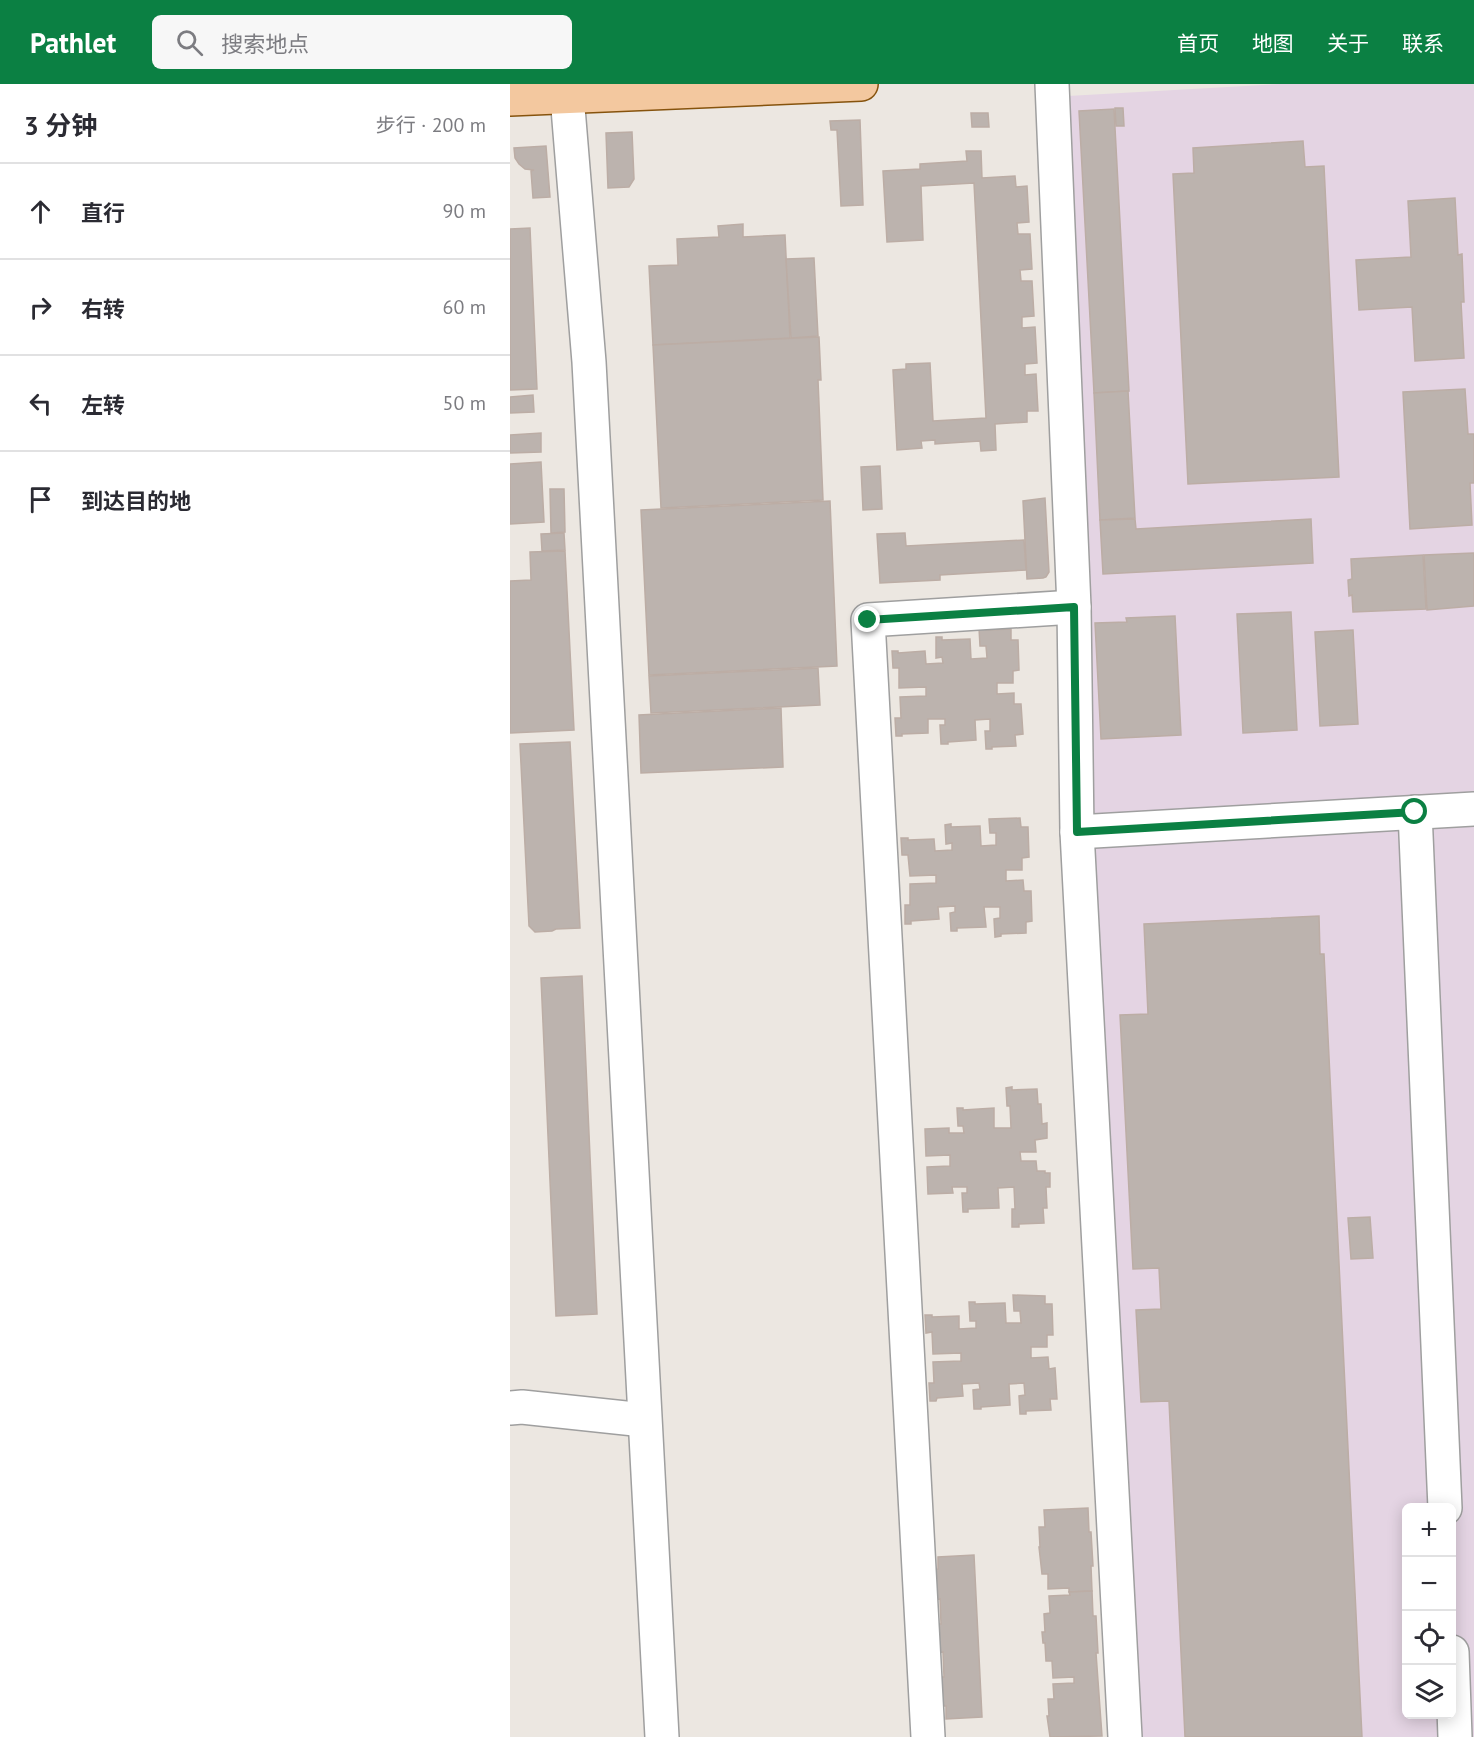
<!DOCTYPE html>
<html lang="zh">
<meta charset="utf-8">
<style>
:root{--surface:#fff;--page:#f7f7f7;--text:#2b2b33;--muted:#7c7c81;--line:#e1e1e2;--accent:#0b8043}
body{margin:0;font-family:"PT Sans","Noto Sans SC",sans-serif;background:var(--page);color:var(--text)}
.controls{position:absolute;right:18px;bottom:18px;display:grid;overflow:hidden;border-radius:9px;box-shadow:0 3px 15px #0003}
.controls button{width:54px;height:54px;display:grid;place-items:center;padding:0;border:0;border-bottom:2px solid var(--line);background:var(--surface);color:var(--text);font:30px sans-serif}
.stop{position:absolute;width:18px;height:18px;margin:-14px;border:4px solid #0b8043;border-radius:50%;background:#fff}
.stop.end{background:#0b8043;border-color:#fff;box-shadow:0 2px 6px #0008}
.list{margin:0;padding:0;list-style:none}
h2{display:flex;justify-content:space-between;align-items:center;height:78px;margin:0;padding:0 24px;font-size:26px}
h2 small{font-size:20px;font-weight:400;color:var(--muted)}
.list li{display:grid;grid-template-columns:39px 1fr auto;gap:18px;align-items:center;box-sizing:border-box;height:96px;padding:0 24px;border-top:2px solid var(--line)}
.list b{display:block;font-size:22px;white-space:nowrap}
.list em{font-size:20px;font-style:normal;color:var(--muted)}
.icon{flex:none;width:33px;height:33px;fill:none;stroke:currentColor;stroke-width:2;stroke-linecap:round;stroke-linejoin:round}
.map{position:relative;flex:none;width:964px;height:1653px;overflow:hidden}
header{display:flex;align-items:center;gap:36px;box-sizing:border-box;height:84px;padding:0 30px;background:var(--accent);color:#fff}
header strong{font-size:28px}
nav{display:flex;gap:33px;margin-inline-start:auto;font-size:21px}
.search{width:420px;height:54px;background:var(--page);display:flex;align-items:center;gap:15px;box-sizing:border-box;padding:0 21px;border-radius:9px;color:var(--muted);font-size:22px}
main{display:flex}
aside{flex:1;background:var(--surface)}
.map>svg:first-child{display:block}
.industrial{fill:#e4d4e3;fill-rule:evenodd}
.building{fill:#bcb3ae;stroke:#bcada5;stroke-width:1.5}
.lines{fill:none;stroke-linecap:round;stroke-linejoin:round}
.minor-casing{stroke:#9f9f9f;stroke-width:36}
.major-casing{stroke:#86530d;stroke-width:36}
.minor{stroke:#fff;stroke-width:33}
.major{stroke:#f3c89f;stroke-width:33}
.route{stroke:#0b8043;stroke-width:8}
</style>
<header>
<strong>Pathlet</strong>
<div class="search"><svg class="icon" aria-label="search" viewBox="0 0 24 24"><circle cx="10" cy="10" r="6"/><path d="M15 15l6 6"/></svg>搜索地点</div>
<nav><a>首页</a><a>地图</a><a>关于</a><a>联系</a></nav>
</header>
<main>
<aside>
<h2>3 分钟<small>步行 · 200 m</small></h2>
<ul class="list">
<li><svg class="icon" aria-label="ahead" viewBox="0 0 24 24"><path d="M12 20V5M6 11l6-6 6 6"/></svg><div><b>直行</b></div><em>90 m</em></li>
<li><svg class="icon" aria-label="right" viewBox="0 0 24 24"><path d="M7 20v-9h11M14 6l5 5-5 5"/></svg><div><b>右转</b></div><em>60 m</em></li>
<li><svg class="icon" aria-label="left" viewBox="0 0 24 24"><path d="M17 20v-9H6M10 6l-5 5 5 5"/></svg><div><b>左转</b></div><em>50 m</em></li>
<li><svg class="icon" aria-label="arrive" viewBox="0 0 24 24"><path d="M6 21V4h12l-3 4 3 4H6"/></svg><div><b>到达目的地</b></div></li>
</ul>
</aside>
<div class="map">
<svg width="964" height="1653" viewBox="0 0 964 1653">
<rect width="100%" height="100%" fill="#ece7e1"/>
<!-- industrial -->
<path class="industrial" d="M771 0H964V1653H628L594 1052 558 12ZM896 1424H942V1630H896Z"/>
<!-- building -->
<g class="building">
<path d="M605 24H613L614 42H606Z"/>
<path d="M604 25 619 307 584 309 569 27Z"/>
<path d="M461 29H478L479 43H462Z"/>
<path d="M350 36 353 121 331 122 327 46H321L320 37Z"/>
<path d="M122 48 124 95 119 103 98 104 96 49Z"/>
<path d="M793 57 795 83 814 82 829 393 678 400 663 90 684 89 683 64Z"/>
<path d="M36 62 40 113 23 114 21 87 24 86 15 85 9 80 5 74 4 64Z"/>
<path d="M456 67H471L472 94 505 92 506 103 517 102 519 138 507 139 508 150H520L522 185 510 186 511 197H522L524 232 512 233V244L525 243 527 279 515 280V291L526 290 528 327H517V338L485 340 486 366 471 367 470 357 425 360V356L411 357 412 364 387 366 383 286 396 285V280L420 279 423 337 476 334 464 99 411 102 413 156 377 158 373 87 410 85V80L457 77Z"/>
<path d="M945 114 948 171 952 170 954 218H951L954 274 905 277 902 223 849 226 846 176 901 173 898 117Z"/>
<path d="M233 140V153L275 151 280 254 143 261 139 182 168 181 167 155 209 153 208 142Z"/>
<path d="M20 144 27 305 0 306V145Z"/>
<path d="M304 174 308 252 281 254 276 175Z"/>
<path d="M309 253 311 296H308L313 416 151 424 143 261Z"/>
<path d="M955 305 958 350H964V399H960L962 441 900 445 893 308Z"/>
<path d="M618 307 625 434 590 436 584 309Z"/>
<path d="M23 311 24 328 0 329V313Z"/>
<path d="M31 349V368L0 369V351Z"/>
<path d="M31 378 34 438 0 440V380Z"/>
<path d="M370 382 372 425 353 426 351 383Z"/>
<path d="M40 405H54L55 448 41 449Z"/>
<path d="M535 414 539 488 536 493 533 494 517 495 513 417Z"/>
<path d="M320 417 327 582 139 591 131 426Z"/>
<path d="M625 435 626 445 801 435 803 479 593 490 590 436Z"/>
<path d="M54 449 55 466 32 467 31 450Z"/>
<path d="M395 449 396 462 514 456 516 486 430 491V496L370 499 367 450Z"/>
<path d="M55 467 64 646 0 649V497L21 496 20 468Z"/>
<path d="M964 469V522L917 526 914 471Z"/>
<path d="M913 471 916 525 843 528 842 511 839 512 838 496 842 495 841 475Z"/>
<path d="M781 528 787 646 733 649 727 530Z"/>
<path d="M665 532 671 651 591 655 585 539 617 538 616 534Z"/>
<path d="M469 544H476V546L501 545V556H508L509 586 503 587V599H487V610L504 609V620H511L513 650 505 651 506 662 482 663V665H476L475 647H480V635L465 636 466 656 438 658V660H431L430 641H435V635H418V649L392 650V652H386L385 634H391L390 613 416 612V603L389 604V584H383L382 567H388V569L415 567 416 580 433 579 432 573 426 574V553H432V556L460 555 461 575 477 574 476 562H470Z"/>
<path d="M843 546 848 640 810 642 805 548Z"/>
<path d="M308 584 310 621 141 629 139 592Z"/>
<path d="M271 624 273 683 131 689 129 631Z"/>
<path d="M60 658 70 844 46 845 42 847 25 848 19 842 10 660Z"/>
<path d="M510 734 511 743H518L519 773 512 774V786H496V797L513 796 514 807H521L522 837 516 838V849L491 850V852L485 853 484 835 490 834V823H474L476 843 447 844V847H441L440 829 445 828V822L428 823 429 835 401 837V840H395V821H400V800L426 799V791L400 792 398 771H392L391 754H398V756L424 755 425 767 442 766V759L436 760 435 741 441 740V743L470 742 471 762 486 761V749H480L479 735Z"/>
<path d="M809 832 810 870H814L852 1653H675L659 1317 631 1318 626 1226 651 1225 649 1184 623 1185 610 931 638 930 634 840Z"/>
<path d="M72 892 87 1230 46 1232 31 894Z"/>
<path d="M502 1003V1006L527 1005 528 1020H531L532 1040 537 1039V1054L525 1056 526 1068H510L511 1077H526L527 1087H535V1089H540V1103H536L537 1124H533L534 1139 509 1140V1143H502V1125H505L504 1103 488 1104 489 1124 458 1125V1128H453L452 1109H457V1103H442L443 1109 418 1110 417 1083 440 1082V1071L416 1072 415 1045 439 1044V1049H454L453 1042H448L447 1024H453V1026L484 1024V1044H501L500 1022H497L496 1004Z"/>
<path d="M860 1133 863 1174 841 1175 838 1134Z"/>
<path d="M503 1211 535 1212V1220H542L543 1251H537V1263H521V1274L538 1273 539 1285 545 1284 547 1315H540L541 1326 516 1327V1330H510L509 1312 515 1311 514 1299 499 1300 500 1321 471 1323V1325H464L463 1306 470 1305 469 1299 452 1300 453 1312 427 1314 426 1317H420L419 1299H424L423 1278 451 1277V1269L423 1270 422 1248 416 1249 415 1231H422V1233L449 1232V1245L466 1244V1237H460L459 1218H465V1220L495 1219 496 1239H511L510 1227H504Z"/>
<path d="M578 1424 579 1448H581L583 1482H581L582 1507 559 1508V1504L538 1505V1490H532L529 1463H530L529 1443H535L534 1426Z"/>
<path d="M464 1471 472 1633 436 1635V1622H430L429 1593H434L433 1568 428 1569 426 1540H431L430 1515 425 1516 423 1486 428 1485V1473Z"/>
<path d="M582 1507 583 1532H586L588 1569H586L592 1652 540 1653 537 1632H539L538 1615H544L543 1600 564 1599V1593L543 1594 542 1577H536L535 1559H533L532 1548H535L534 1530 540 1529 539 1512 560 1511 559 1508Z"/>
</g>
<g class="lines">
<!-- minor casing -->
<g class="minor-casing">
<g id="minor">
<path d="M542 0 564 523 567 748 615 1653"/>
<path d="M57 12 79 278 152 1653"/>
<path d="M905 728 935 1424"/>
<path d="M567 748 964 725"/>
<path d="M0 1324 12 1323 134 1336"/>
<path d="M942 1568 945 1653"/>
<path d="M418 1653 358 536 564 523"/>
</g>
</g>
<!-- major casing -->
<g class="major-casing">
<path id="major" d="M0 15 351 0"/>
</g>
<!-- minor -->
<use href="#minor" class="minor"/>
<!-- major -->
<use href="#major" class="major"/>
</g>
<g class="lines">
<!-- route -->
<path class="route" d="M358 536 564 523 567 748 905 728"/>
</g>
</svg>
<div class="controls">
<button>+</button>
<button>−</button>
<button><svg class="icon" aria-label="locate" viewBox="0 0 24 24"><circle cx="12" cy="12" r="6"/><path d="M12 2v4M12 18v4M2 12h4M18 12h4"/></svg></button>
<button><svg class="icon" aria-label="layers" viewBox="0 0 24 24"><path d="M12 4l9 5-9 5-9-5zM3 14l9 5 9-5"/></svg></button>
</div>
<div class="stop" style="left:905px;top:728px"></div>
<div class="stop end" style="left:358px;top:536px"></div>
</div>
</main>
